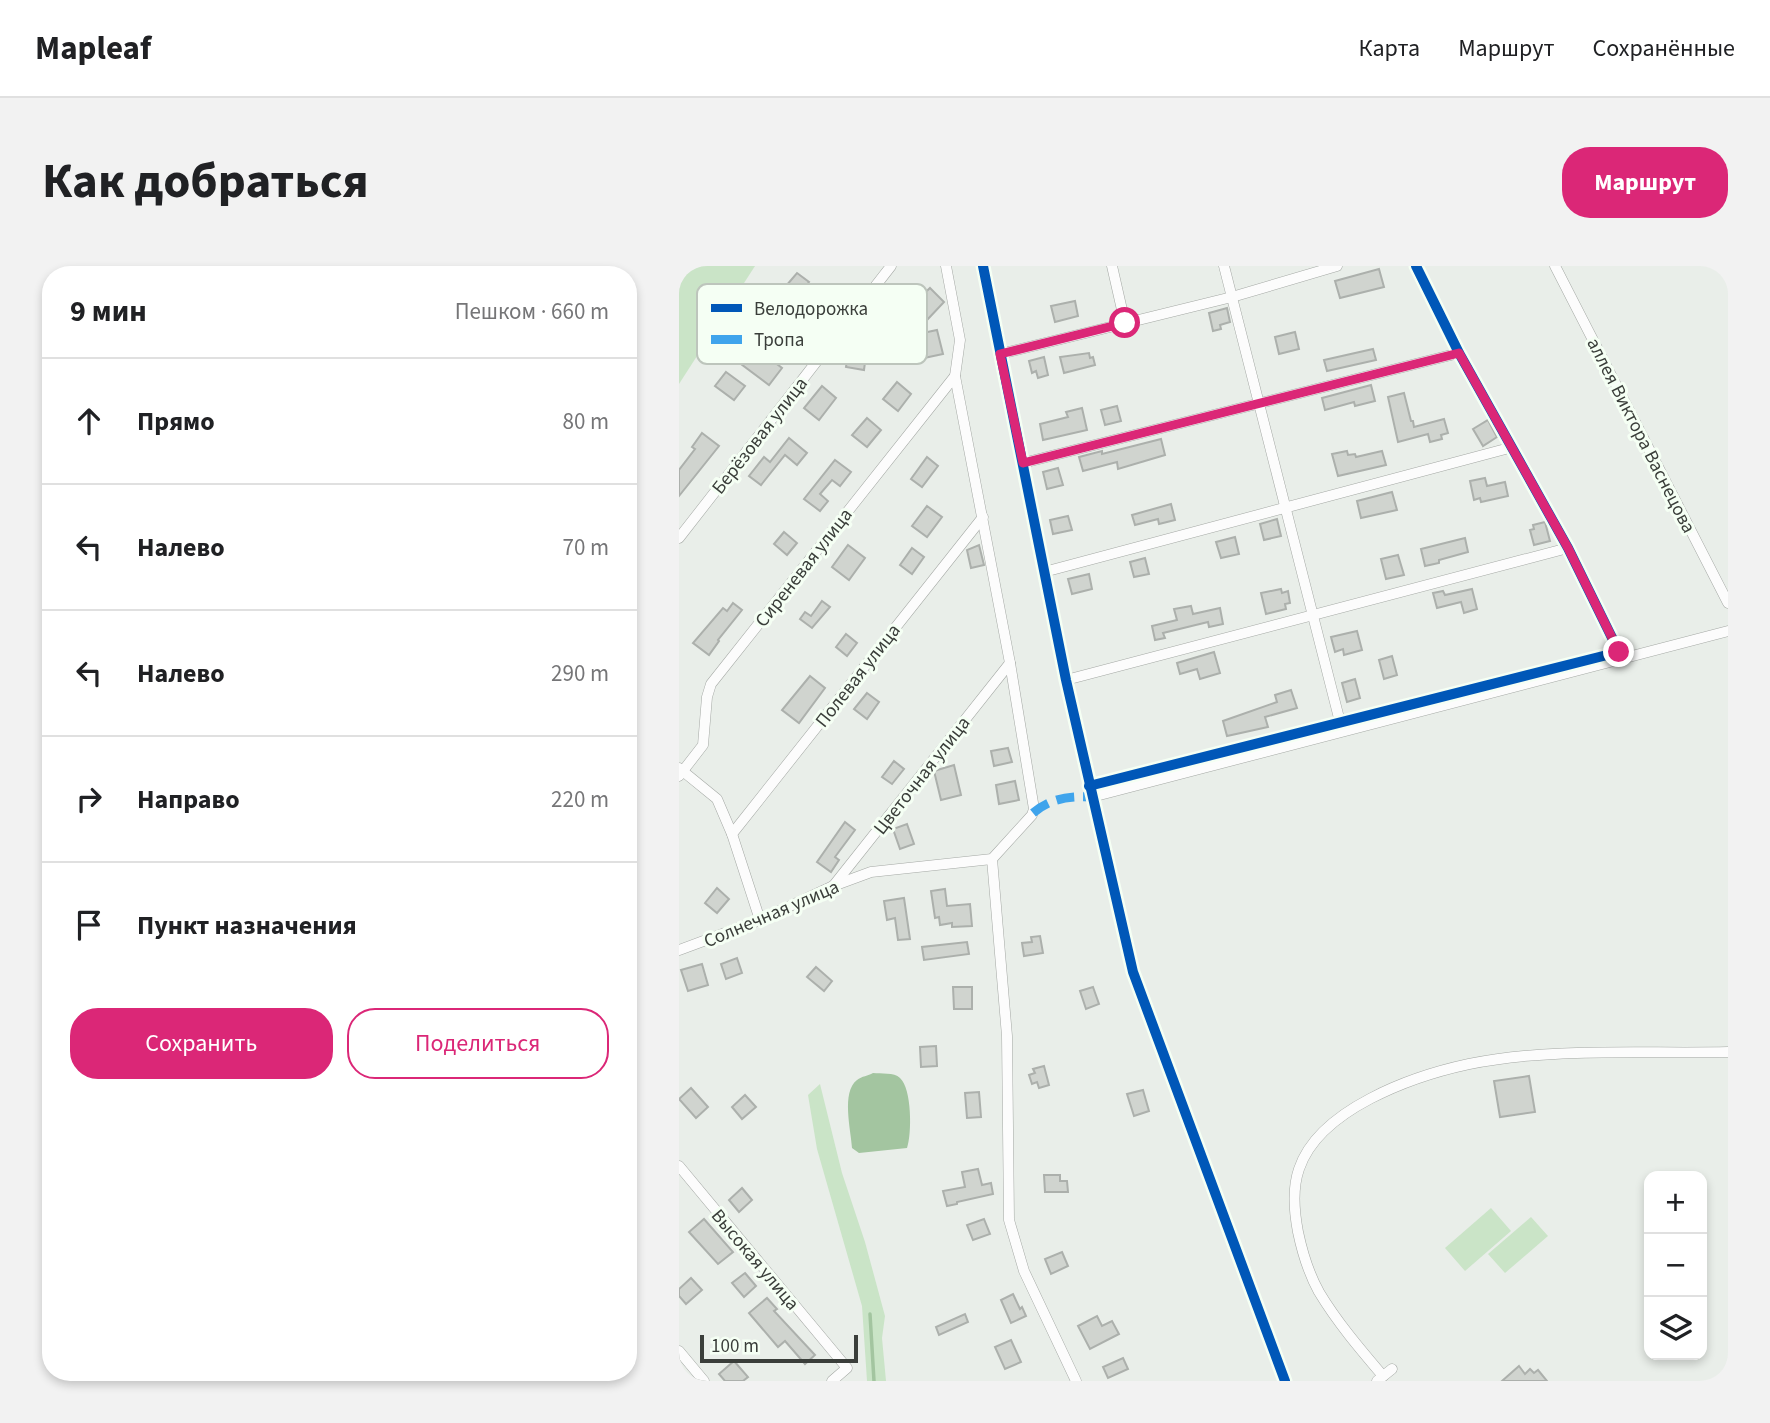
<!DOCTYPE html>
<html lang="ru">
<meta charset="utf-8">
<style>
:root{--surface:#fff;--page:#f2f2f2;--text:#202124;--muted:#757577;--line:#e0e0e0;--accent:#db2777}
body{margin:0;font-family:"Source Sans 3",sans-serif;background:var(--page);color:var(--text)}
.controls{position:absolute;right:21px;bottom:21px;display:grid;overflow:hidden;border-radius:14px;box-shadow:0 4px 10px #0003}
.controls button{width:63px;height:63px;display:grid;place-items:center;padding:0;border:0;border-bottom:2px solid var(--line);background:var(--surface);color:var(--text);font:35px sans-serif}
.scale{position:absolute;left:21px;bottom:18px;width:158px;box-sizing:border-box;padding-left:7px;border:4px solid #3a3e3a;border-top:0;font-size:19px;line-height:24px;white-space:nowrap;color:#3a3e3a;-webkit-text-stroke:5px #f5fff4;paint-order:stroke}
.stop{position:absolute;width:21px;height:21px;margin:-16px;border:5px solid #db2777;border-radius:50%;background:#fff}
.stop.end{background:#db2777;border-color:#fff;box-shadow:0 2px 7px #0008}
.list{margin:0;padding:0;list-style:none}
h2{display:flex;justify-content:space-between;align-items:center;height:91px;margin:0;padding:0 28px;font-size:30px}
h2 small{font-size:23px;font-weight:400;color:var(--muted)}
.list li{display:grid;grid-template-columns:46px 1fr auto;gap:21px;align-items:center;box-sizing:border-box;height:126px;padding:0 28px;border-top:2px solid var(--line)}
.list b{display:block;font-size:26px;white-space:nowrap}
.list em{font-size:23px;font-style:normal;color:var(--muted)}
.actions{display:flex;gap:14px;padding:21px 28px}
.actions a{flex:1;padding:16px 0;border:2px solid var(--accent);border-radius:28px;text-align:center;font-size:24px;color:var(--accent)}
.actions .main{background:var(--accent);color:#fff}
.icon{flex:none;width:38px;height:38px;fill:none;stroke:currentColor;stroke-width:2;stroke-linecap:round;stroke-linejoin:round}
.map{position:relative;flex:none;width:1049px;height:1115px;overflow:hidden;border-radius:28px}
header{display:flex;align-items:center;gap:42px;box-sizing:border-box;height:98px;padding:0 35px;background:var(--surface);border-bottom:2px solid var(--line)}
header strong{font-size:33px}
nav{display:flex;gap:38px;margin-inline-start:auto;font-size:24px}
.intro{display:flex;align-items:center;justify-content:space-between;box-sizing:border-box;height:168px;padding:0 42px}
h1{margin:0;font-size:49px}
.button{padding:18px 32px;border-radius:28px;background:var(--accent);color:#fff;font-size:24px;font-weight:700}
main{display:flex;gap:42px;padding:0 42px}
aside{flex:1;background:var(--surface);border-radius:28px;box-shadow:0 4px 10px #0003}
.map>svg:first-child{display:block}
.green{fill:#cae4c7}
.water{fill:#a3c5a0}
.lines{fill:none;stroke-linecap:round;stroke-linejoin:round}
.stream{stroke:#a3c5a0;stroke-width:3.5}
.building{fill:#d0d4cf;stroke:#acb0ac;stroke-width:2}
.street-casing{stroke:#a4a8a4;stroke-width:11}
.street{stroke:#fcfcfc;stroke-width:10}
.quiet{stroke:#3fa4ec;stroke-width:9;stroke-dasharray:18 9;stroke-linecap:butt}
.cycleway-casing{stroke:#f5fff4;stroke-width:15}
.cycleway{stroke:#0057b8;stroke-width:10}
.route{stroke:#db2777;stroke-width:9}
.labels{text-anchor:middle;stroke-width:6;stroke-linejoin:round;paint-order:stroke}
.street-label{font-size:19px;fill:#3a3e3a;stroke:#f5fff4}
.key{fill:#f5fff4;stroke:#bdc5bc;stroke-width:2}
.key-label{font-size:19px;fill:#3a3e3a}
</style>
<header>
<strong>Mapleaf</strong>
<nav><a>Карта</a><a>Маршрут</a><a>Сохранённые</a></nav>
</header>
<div class="intro"><h1>Как добраться</h1><a class="button">Маршрут</a></div>
<main>
<aside>
<h2>9 мин<small>Пешком · 660 m</small></h2>
<ul class="list">
<li><svg class="icon" aria-label="ahead" viewBox="0 0 24 24"><path d="M12 20V5M6 11l6-6 6 6"/></svg><div><b>Прямо</b></div><em>80 m</em></li>
<li><svg class="icon" aria-label="left" viewBox="0 0 24 24"><path d="M17 20v-9H6M10 6l-5 5 5 5"/></svg><div><b>Налево</b></div><em>70 m</em></li>
<li><svg class="icon" aria-label="left" viewBox="0 0 24 24"><path d="M17 20v-9H6M10 6l-5 5 5 5"/></svg><div><b>Налево</b></div><em>290 m</em></li>
<li><svg class="icon" aria-label="right" viewBox="0 0 24 24"><path d="M7 20v-9h11M14 6l5 5-5 5"/></svg><div><b>Направо</b></div><em>220 m</em></li>
<li><svg class="icon" aria-label="arrive" viewBox="0 0 24 24"><path d="M6 21V4h12l-3 4 3 4H6"/></svg><div><b>Пункт назначения</b></div></li>
</ul>
<div class="actions"><a class="main">Сохранить</a><a>Поделиться</a></div>
</aside>
<div class="map">
<svg width="1049" height="1115" viewBox="0 0 1049 1115">
<rect width="100%" height="100%" fill="#e9eee9"/>
<!-- green -->
<g class="green">
<path d="M0 0H76L0 118Z"/>
<path d="M141 818 163 907 186 976 206 1050 203 1072 207 1115H188L183 1040 138 883 129 829Z"/>
<path d="M812 942 832 965 786 1005 766 982Z"/>
<path d="M852 951 869 970 826 1007 809 988Z"/>
</g>
<!-- water -->
<path class="water" d="M194 807C202 808 215 806 221 812 233 823 233 868 228 882L180 887 173 882C172 864 162 826 178 814 183 810 189 810 194 807Z"/>
<g class="lines">
<!-- stream -->
<path class="stream" d="M191 1048 195 1115"/>
</g>
<!-- building -->
<g class="building">
<path d="M700 3 705 21 661 32 656 15Z"/>
<path d="M118 7 130 16 119 30 107 20Z"/>
<path d="M251 22 265 36 248 54 233 39Z"/>
<path d="M396 35 399 50 376 56 372 40Z"/>
<path d="M548 42 551 56 541 59 542 63 534 65 530 47Z"/>
<path d="M258 64 264 88 245 92 239 68Z"/>
<path d="M616 66 620 83 600 88 596 71Z"/>
<path d="M65 79 78 89 81 85 103 102 90 119 54 92Z"/>
<path d="M170 79 188 81 185 104 167 101Z"/>
<path d="M694 83 697 94 648 105 645 94Z"/>
<path d="M410 87 411 92 414 91 416 99 385 107 381 91Z"/>
<path d="M365 91 369 109 359 112 357 105 353 107 350 95Z"/>
<path d="M47 106 66 120 55 134 36 120Z"/>
<path d="M218 116 232 128 219 145 204 133Z"/>
<path d="M692 119 696 135 676 140 675 136 646 144 643 132Z"/>
<path d="M143 120 157 132 140 154 125 142Z"/>
<path d="M725 127 732 155H734L735 161 765 153 769 167 762 169 763 173 751 176 749 168 719 176 709 131Z"/>
<path d="M438 140 442 155 426 159 422 144Z"/>
<path d="M403 142 408 164 364 174 361 158 389 151 387 146Z"/>
<path d="M188 152 202 164 188 181 173 169Z"/>
<path d="M809 154 818 171 804 180 794 163Z"/>
<path d="M23 167 40 180 0 230V204L16 183 13 181Z"/>
<path d="M110 172 128 187 118 199 106 189 82 219 70 210 85 191 91 196Z"/>
<path d="M482 173 486 189 439 203 438 196 404 205 400 191 423 185V188Z"/>
<path d="M668 185 669 189 676 188 677 191 703 185 707 199 659 210 653 188Z"/>
<path d="M248 191 259 200 243 221 232 213Z"/>
<path d="M156 194 172 206 161 220 153 214 141 228 149 235 141 245 125 233Z"/>
<path d="M379 202 384 219 368 223 364 206Z"/>
<path d="M806 212 808 220 826 216 829 230 802 236 801 232 795 234 791 215Z"/>
<path d="M713 226 718 244 682 252 678 235Z"/>
<path d="M492 238 496 254 480 258 479 253 456 259 453 249Z"/>
<path d="M248 240 263 251 248 271 233 260Z"/>
<path d="M389 250 393 264 374 268 371 254Z"/>
<path d="M598 253 602 270 585 274 581 258Z"/>
<path d="M866 256 871 275 855 279 851 264 855 263 854 259Z"/>
<path d="M105 266 118 277 108 289 95 278Z"/>
<path d="M556 271 560 288 542 292 537 276Z"/>
<path d="M786 272 789 286 760 294V297L746 300 742 283Z"/>
<path d="M169 279 186 292 170 314 153 301Z"/>
<path d="M300 279 305 299 292 302 288 284Z"/>
<path d="M233 282 245 291 233 308 221 299Z"/>
<path d="M719 289 725 309 707 313 702 293Z"/>
<path d="M466 292 470 308 455 311 451 296Z"/>
<path d="M410 308 413 323 393 328 389 313Z"/>
<path d="M602 323 603 327 609 325 611 337 606 338 607 343 587 348 582 327Z"/>
<path d="M793 323 798 343 785 347 782 336 758 342 754 327 764 325 766 329Z"/>
<path d="M143 335 151 341 133 362 121 353 126 346 132 350Z"/>
<path d="M54 337 63 344 39 374 40 375 30 389 14 377 44 342 48 345Z"/>
<path d="M512 340 514 348 541 342 544 358 530 361 529 356 484 367 486 372 476 374 473 360 498 354 495 343Z"/>
<path d="M678 365 683 384 665 389 664 383 656 386 652 371Z"/>
<path d="M167 368 178 377 168 390 157 381Z"/>
<path d="M535 386 541 407 521 413 518 403 501 408 498 397Z"/>
<path d="M713 390 718 409 705 413 700 394Z"/>
<path d="M131 410 146 422 120 457 103 444Z"/>
<path d="M676 413 681 432 668 436 663 417Z"/>
<path d="M612 424 618 442 586 451 589 461 548 470 544 455 598 436 596 429Z"/>
<path d="M188 427 200 436 188 453 175 443Z"/>
<path d="M329 482 333 496 315 500 312 485Z"/>
<path d="M215 495 225 503 213 518 203 511Z"/>
<path d="M275 499 282 529 262 534 255 505Z"/>
<path d="M336 515 340 534 320 538 317 519Z"/>
<path d="M166 556 176 564 156 591 160 594 152 606 138 596Z"/>
<path d="M228 558 235 578 221 583 214 563Z"/>
<path d="M38 622 50 633 38 647 26 637Z"/>
<path d="M266 623 268 640 291 638 293 660 273 661V657L261 659 260 651 256 652 252 625Z"/>
<path d="M225 632 231 673 219 674 216 652 208 654 205 635Z"/>
<path d="M361 670 364 687 345 690 343 677 353 676 352 671Z"/>
<path d="M288 676 290 688 245 694 243 681Z"/>
<path d="M58 692 63 707 47 713 42 698Z"/>
<path d="M23 698 29 719 9 725 2 704Z"/>
<path d="M137 701 153 715 145 725 128 711Z"/>
<path d="M274 721H293V743H275Z"/>
<path d="M414 721 420 738 407 743 401 725Z"/>
<path d="M257 780 258 800 242 801 241 781Z"/>
<path d="M365 800 370 819 360 822 358 816 353 818 350 809 356 807 354 803Z"/>
<path d="M850 810 856 846 821 851 815 815Z"/>
<path d="M12 822 29 841 17 852 0 833Z"/>
<path d="M464 824 470 845 455 850 448 828Z"/>
<path d="M300 826 302 851 288 852 286 827Z"/>
<path d="M66 829 77 841 63 853 53 841Z"/>
<path d="M299 903 303 919 312 917 314 928 278 936V938L268 940 264 925 286 921 283 906Z"/>
<path d="M365 909H381V915H388L389 926H366Z"/>
<path d="M63 922 73 934 60 946 50 934Z"/>
<path d="M25 953 54 986 39 998 10 966Z"/>
<path d="M305 953 311 968 294 974 288 959Z"/>
<path d="M383 986 389 1000 372 1008 366 993Z"/>
<path d="M66 1007 77 1020 65 1031 53 1017Z"/>
<path d="M12 1012 23 1024 7 1038 0 1030V1023Z"/>
<path d="M334 1028 341 1043 343 1041 347 1050 332 1057 322 1034Z"/>
<path d="M88 1032 98 1043 95 1045 136 1089 126 1098 106 1075 99 1081 70 1047Z"/>
<path d="M286 1048 289 1056 260 1069 257 1061Z"/>
<path d="M418 1050 423 1060 433 1055 440 1068 411 1083 399 1060Z"/>
<path d="M332 1074 342 1096 326 1103 316 1081Z"/>
<path d="M444 1092 449 1103 429 1112 424 1101Z"/>
<path d="M55 1095 69 1111 64 1115H46L40 1108Z"/>
<path d="M840 1100 846 1108 851 1103 855 1107 859 1104 868 1115H823Z"/>
</g>
<g class="lines">
<!-- street casing -->
<g class="street-casing">
<g id="street">
<path d="M304 0 387 414 454 706 606 1115"/>
<path d="M433 0 446 57"/>
<path d="M545 0 661 456"/>
<path d="M876 0 1049 337"/>
<path d="M321 88 553 31 658 0"/>
<path d="M344 197 780 87"/>
<path d="M0 272 212 0"/>
<path d="M365 306 834 181"/>
<path d="M387 414 889 282"/>
<path d="M0 502 38 533 53 568 81 654"/>
<path d="M0 510 24 479 28 431 32 418 276 110"/>
<path d="M410 520 940 386 889 282 780 87 737 0"/>
<path d="M413 531 1049 365"/>
<path d="M53 568 304 251"/>
<path d="M313 593 328 770 330 954 345 1005 397 1115"/>
<path d="M155 619 331 397"/>
<path d="M0 684 81 654 154 620 192 606 313 593 353 549 355 543 331 397 276 110 281 74 267 0"/>
<path d="M0 900 168 1102 153 1115"/>
<path d="M0 1085 25 1115"/>
<path d="M704 1110C681 1083 658 1056 640 1026 630 1008 623 985 619 966 615 945 613 923 620 903 640 843 734 810 790 798 875 781 963 788 1049 786"/>
<path d="M698 1115 713 1103"/>
</g>
</g>
<!-- street -->
<use href="#street" class="street"/>
<!-- quiet -->
<path class="quiet" d="M354 547C372 532 390 530 413 531"/>
<!-- cycleway casing -->
<g class="cycleway-casing">
<g id="cycleway">
<path d="M304 0 387 414 454 706 606 1115"/>
<path d="M410 520 940 386 889 282 780 87 737 0"/>
</g>
</g>
<!-- cycleway -->
<use href="#cycleway" class="cycleway"/>
</g>
<g class="lines">
<!-- route -->
<path class="route" d="M446 57 321 88 344 197 780 87 889 282 940 386"/>
</g>
<g class="labels">
<!-- street labels -->
<g class="street-label">
<text transform="translate(80 169) rotate(-52)" y="7">Берёзовая улица</text>
<text transform="translate(963 169) rotate(63)" y="7">аллея Виктора Васнецова</text>
<text transform="translate(124 301) rotate(-52)" y="7">Сиреневая улица</text>
<text transform="translate(178 409) rotate(-52)" y="7">Полевая улица</text>
<text transform="translate(242 509) rotate(-52)" y="7">Цветочная улица</text>
<text transform="translate(92 647) rotate(-23)" y="7">Солнечная улица</text>
<text transform="translate(77 993) rotate(50)" y="7">Высокая улица</text>
</g>
</g>
<!-- legend -->
<rect x="18" y="18" width="230" height="80" rx="10" class="key"/>
<rect x="32" y="38" width="31" height="8" fill="#0057b8"/>
<rect x="32" y="69" width="31" height="9" fill="#3fa4ec"/>
<g class="key-label">
<text x="75" y="49">Велодорожка</text>
<text x="75" y="80">Тропа</text>
</g>
</svg>
<div class="controls">
<button>+</button>
<button>−</button>
<button><svg class="icon" aria-label="layers" viewBox="0 0 24 24"><path d="M12 4l9 5-9 5-9-5zM3 14l9 5 9-5"/></svg></button>
</div>
<div class="scale">100 m</div>
<div class="stop" style="left:446px;top:57px"></div>
<div class="stop end" style="left:940px;top:386px"></div>
</div>
</main>
